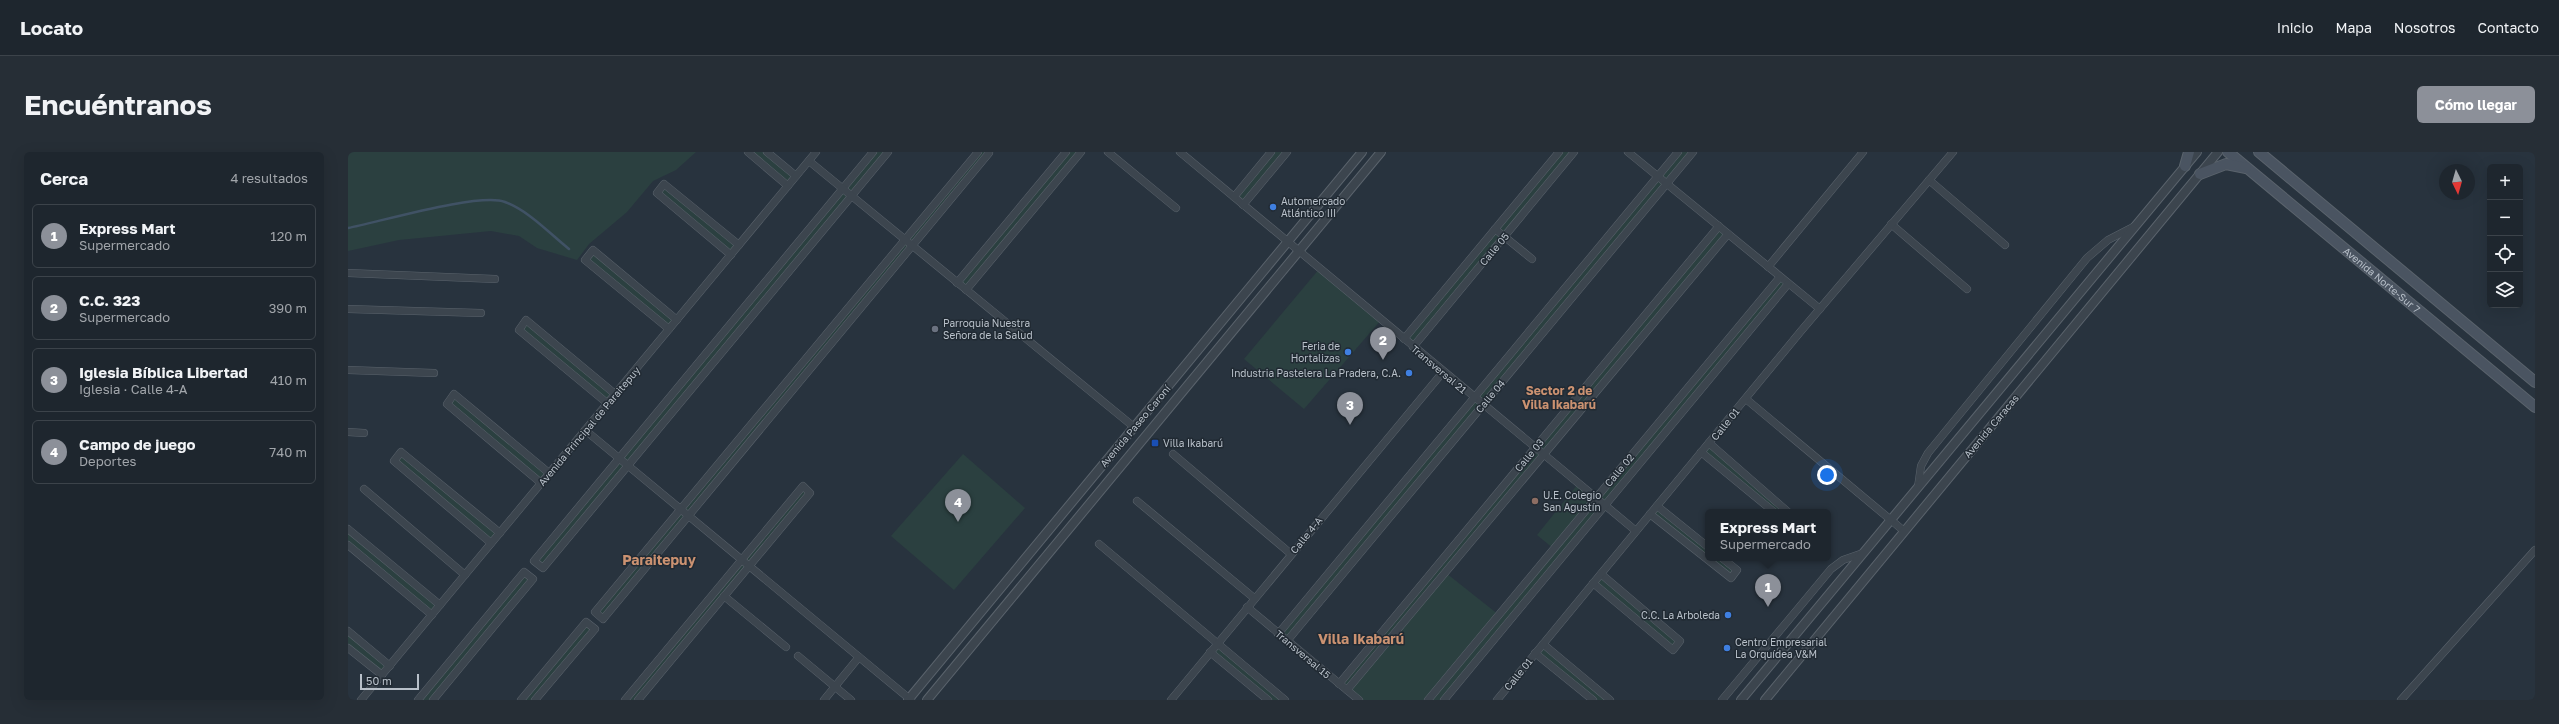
<!DOCTYPE html>
<html lang="es">
<meta charset="utf-8">
<style>
:root{--surface:#1e262e;--page:#262e36;--text:#f1f3f6;--muted:#a1a5aa;--line:#3c434a;--accent:#8c9099}
body{margin:0;font-family:"Golos Text",sans-serif;background:var(--page);color:var(--text)}
.controls{position:absolute;right:12px;top:12px;display:grid;overflow:hidden;border-radius:6px;box-shadow:0 4px 16px #0002}
.controls button{width:36px;height:36px;display:grid;place-items:center;padding:0;border:0;border-bottom:1px solid var(--line);background:var(--surface);color:var(--text);font:20px sans-serif}
.compass{position:absolute;left:2091px;top:12px;width:36px;height:36px;border-radius:50%;background:var(--surface);box-shadow:0 4px 16px #0002;rotate:175deg}
.scale{position:absolute;left:12px;bottom:10px;width:59px;box-sizing:border-box;padding-left:4px;border:2px solid #b8c0c9;border-top:0;font-size:11px;line-height:14px;white-space:nowrap;color:#b8c0c9;-webkit-text-stroke:3px #212a33;paint-order:stroke}
.you{position:absolute;left:1479px;top:323px;width:14px;height:14px;margin:-10px;border:3px solid #fff;border-radius:50%;background:#1a73e8;box-shadow:0 0 0 6px #1a73e833}
.badge{display:grid;place-items:center;width:26px;height:26px;border-radius:50%;background:var(--accent);color:#fff;font-size:13px;font-weight:700}
.pin{position:absolute;translate:-50% -33px;filter:drop-shadow(0 1px 2px #0008)}
.pin::after{content:'';position:absolute;top:21px;width:14px;height:12px;background:inherit;clip-path:polygon(0 0,100% 0,50% 100%)}
.popup{position:absolute;left:1357px;top:357px;width:126px;height:52px;box-sizing:border-box;display:grid;place-content:center;border-radius:6px;background:var(--surface);filter:drop-shadow(0 1px 3px #0005);font-size:13px;white-space:nowrap;color:var(--muted)}
.popup b{font-size:15px;color:var(--text)}
.popup::after{content:'';position:absolute;left:50%;top:100%;margin-left:-8px;border:8px solid transparent;border-top-color:var(--surface)}
.list{margin:0;padding:0;list-style:none}
h2{display:flex;justify-content:space-between;align-items:center;height:52px;margin:0;padding:0 16px;font-size:17px}
h2 small{font-size:13px;font-weight:400;color:var(--muted)}
.list li{display:grid;grid-template-columns:26px 1fr auto;gap:12px;align-items:center;box-sizing:border-box;height:64px;margin:0 8px 8px;padding:0 8px;border:1px solid var(--line);border-radius:6px}
.list b{display:block;font-size:15px;white-space:nowrap}
.list p{margin:0;font-size:13px;white-space:nowrap;color:var(--muted)}
.list em{font-size:13px;font-style:normal;color:var(--muted)}
.icon{flex:none;width:22px;height:22px;fill:none;stroke:currentColor;stroke-width:2;stroke-linecap:round;stroke-linejoin:round}
.map{position:relative;flex:none;width:2187px;height:548px;overflow:hidden;border-radius:6px}
header{display:flex;align-items:center;gap:24px;box-sizing:border-box;height:56px;padding:0 20px;background:var(--surface);border-bottom:1px solid var(--line)}
header strong{font-size:19px}
nav{display:flex;gap:22px;margin-inline-start:auto;font-size:14px}
.intro{display:flex;align-items:center;justify-content:space-between;box-sizing:border-box;height:96px;padding:0 24px}
h1{margin:0;font-size:28px}
.button{padding:10px 18px;border-radius:6px;background:var(--accent);color:#fff;font-size:14px;font-weight:700}
main{display:flex;gap:24px;padding:0 24px}
aside{flex:1;background:var(--surface);border-radius:6px;box-shadow:0 4px 16px #0002}
.map>svg:first-child{display:block}
.green{fill:#2b4040}
.lines{fill:none;stroke-linecap:round;stroke-linejoin:round}
.stream{stroke:#405265;stroke-width:2.5}
.minor-casing{stroke:#5a636c;stroke-width:8}
.tertiary-casing{stroke:#5a636c;stroke-width:10}
.secondary-casing{stroke:#5a636c;stroke-width:12}
.minor{stroke:#3c454e;stroke-width:7}
.tertiary{stroke:#3c454e;stroke-width:8}
.secondary{stroke:#4a5461;stroke-width:10}
.shop-dot{fill:#3f7fe0;stroke:#212a33;stroke-width:1.5}
.worship-dot{fill:#6b7280;stroke:#212a33;stroke-width:1.5}
.transit-dot{fill:#1a4fb4;stroke:#212a33;stroke-width:1.5}
.education-dot{fill:#8d6e63;stroke:#212a33;stroke-width:1.5}
.labels{text-anchor:middle;stroke-width:3;stroke-linejoin:round;paint-order:stroke}
.poi-label{font-size:10px;fill:#b8c0c9;stroke:#212a33;text-anchor:start}
.street-label{font-size:10px;fill:#b8c0c9;stroke:#212a33}
.quarter-label{font-size:12px;font-weight:bold;fill:#cb9271;stroke:#212a33}
.district-label{font-size:14px;font-weight:bold;fill:#cb9271;stroke:#212a33}
</style>
<header>
<strong>Locato</strong>
<nav><a>Inicio</a><a>Mapa</a><a>Nosotros</a><a>Contacto</a></nav>
</header>
<div class="intro"><h1>Encuéntranos</h1><a class="button">Cómo llegar</a></div>
<main>
<aside>
<h2>Cerca<small>4 resultados</small></h2>
<ul class="list">
<li><span class="badge">1</span><div><b>Express Mart</b><p>Supermercado</p></div><em>120 m</em></li>
<li><span class="badge">2</span><div><b>C.C. 323</b><p>Supermercado</p></div><em>390 m</em></li>
<li><span class="badge">3</span><div><b>Iglesia Bíblica Libertad</b><p>Iglesia · Calle 4-A</p></div><em>410 m</em></li>
<li><span class="badge">4</span><div><b>Campo de juego</b><p>Deportes</p></div><em>740 m</em></li>
</ul>
</aside>
<div class="map">
<svg width="2187" height="548" viewBox="0 0 2187 548">
<rect width="100%" height="100%" fill="#28333e"/>
<!-- green -->
<g class="green">
<path d="M0 0H348L328 18 305 29 279 60 241 92 229 108 189 96 171 84 143 79 51 88 0 99Z"/>
<path d="M400 0H419L448 24 440 34Z"/>
<path d="M525 0H540L195 416 186 409Z"/>
<path d="M630 0H640L255 467 247 460Z"/>
<path d="M718 0H733L618 138 609 131Z"/>
<path d="M923 0H939L895 53 886 45Z"/>
<path d="M1211 0H1226L1065 195 1056 187Z"/>
<path d="M1330 0H1345L939 489 931 481Z"/>
<path d="M316 32 391 93 383 103 309 41Z"/>
<path d="M1371 75 1380 82 1098 421 1151 463 1206 397 1189 383 1230 332 1248 346 1432 125 1440 131 1096 548H1011L991 531Z"/>
<path d="M245 98 329 168 321 177 237 108Z"/>
<path d="M972 116 1033 168 956 257 896 207Z"/>
<path d="M178 168 267 242 259 251 171 178Z"/>
<path d="M106 242 201 321 193 331 99 252Z"/>
<path d="M1361 291 1440 360H1426L1354 300Z"/>
<path d="M53 300 152 381 143 391 46 309Z"/>
<path d="M615 302 677 356 606 438 543 384Z"/>
<path d="M455 334 462 341 290 548H277Z"/>
<path d="M1310 354 1360 395V406H1374L1389 418 1383 426 1303 362Z"/>
<path d="M0 377 92 453 84 463 0 393Z"/>
<path d="M176 420 185 427 85 548H70Z"/>
<path d="M1253 422 1332 489 1325 498 1245 432Z"/>
<path d="M238 470 247 477 187 548H173Z"/>
<path d="M0 479 42 514 34 523 0 496Z"/>
<path d="M868 492 937 548H920L862 500Z"/>
<path d="M1195 492 1262 548H1245L1188 501Z"/>
</g>
<g class="lines">
<!-- stream -->
<path class="stream" d="M0 76C31 70 132 40 157 50 181 59 201 81 221 97"/>
<!-- minor casing -->
<g class="minor-casing">
<g id="minor">
<path d="M400 0 440 34"/>
<path d="M419 0 448 24"/>
<path d="M525 0 186 409 195 416 540 0"/>
<path d="M630 0 247 460 255 467 641 1 640 0"/>
<path d="M760 0 828 56"/>
<path d="M832 0 1288 379"/>
<path d="M1280 0 1472 157"/>
<path d="M461 9 786 275"/>
<path d="M1581 28 1657 93"/>
<path d="M886 45 923 0"/>
<path d="M895 53 939 0"/>
<path d="M1543 72 1619 137"/>
<path d="M1147 77 1184 107"/>
<path d="M383 103 309 41 316 32 391 93"/>
<path d="M1420 115 1515 0"/>
<path d="M0 121 147 127"/>
<path d="M609 131 718 0"/>
<path d="M618 138 733 0"/>
<path d="M0 157 133 161"/>
<path d="M321 177 237 108 245 98 329 168"/>
<path d="M1056 187 1211 0"/>
<path d="M1065 195 1226 0"/>
<path d="M0 218 86 221"/>
<path d="M1398 247 1556 379"/>
<path d="M259 251 171 178 178 168 267 242"/>
<path d="M237 278 563 548"/>
<path d="M0 280 16 281"/>
<path d="M1361 291 1440 360"/>
<path d="M1353 300 1426 360"/>
<path d="M825 302 943 402"/>
<path d="M193 331 99 252 106 242 201 321"/>
<path d="M1570 335 1573 314 1580 301 1739 106 1760 88 1787 74"/>
<path d="M16 337 117 423"/>
<path d="M789 349 906 446"/>
<path d="M1309 354 1360 395"/>
<path d="M1302 362 1383 426 1389 418 1374 406"/>
<path d="M0 377 92 453"/>
<path d="M143 391 46 309 53 300 152 381"/>
<path d="M751 392 937 548"/>
<path d="M0 393 84 463"/>
<path d="M1245 431 1325 498 1332 489 1253 422"/>
<path d="M376 444 438 495"/>
<path d="M899 455 1011 548"/>
<path d="M0 479 42 514"/>
<path d="M930 482 1330 0"/>
<path d="M939 489 1345 0"/>
<path d="M1195 492 1262 548"/>
<path d="M0 496 34 523"/>
<path d="M862 500 920 548"/>
<path d="M1187 501 1245 548"/>
<path d="M450 504 503 548"/>
<path d="M991 532 1371 74"/>
<path d="M999 538 1380 82"/>
<path d="M13 548 468 0"/>
<path d="M70 548 176 420 185 427 85 548"/>
<path d="M173 548 238 470 247 477 187 548"/>
<path d="M277 548 455 334 462 341 290 548"/>
<path d="M476 548 511 505"/>
<path d="M823 548 1095 220"/>
<path d="M1080 548 1432 125"/>
<path d="M1096 548 1440 132"/>
<path d="M1149 548 1453 179 1605 0"/>
<path d="M1374 548 1483 417 1495 408 1515 401"/>
<path d="M2053 548 2187 398"/>
</g>
</g>
<!-- tertiary casing -->
<g class="tertiary-casing">
<g id="tertiary">
<path d="M560 548 1014 0"/>
<path d="M579 548 1033 0"/>
<path d="M1393 548 1849 0"/>
<path d="M1417 548 1870 0"/>
</g>
</g>
<!-- secondary casing -->
<g class="secondary-casing">
<g id="secondary">
<path id="s1" d="M1880 0 2187 255"/>
<path d="M1911 0 2187 230"/>
<path d="M1837 14 1841 0"/>
<path d="M1852 22 1878 12 1898 16"/>
</g>
</g>
<!-- minor -->
<use href="#minor" class="minor"/>
<!-- tertiary -->
<use href="#tertiary" class="tertiary"/>
<!-- secondary -->
<use href="#secondary" class="secondary"/>
</g>
<!-- markers -->
<g class="shop-dot">
<circle cx="925" cy="55" r="4"/>
<circle cx="1000" cy="200" r="4"/>
<circle cx="1061" cy="221" r="4"/>
<circle cx="1380" cy="463" r="4"/>
<circle cx="1379" cy="496" r="4"/>
</g>
<circle class="worship-dot" cx="587" cy="177" r="4"/>
<rect class="transit-dot" x="803" y="287" width="8" height="8" rx="2"/>
<circle class="education-dot" cx="1187" cy="349" r="4"/>
<g class="labels">
<!-- poi labels -->
<g class="poi-label">
<text x="933" y="53">Automercado<tspan x="933" dy="12">Atlántico III</tspan></text>
<text x="595" y="175">Parroquia Nuestra<tspan x="595" dy="12">Señora de la Salud</tspan></text>
<text x="992" y="198" text-anchor="end">Feria de<tspan x="992" dy="12">Hortalizas</tspan></text>
<text x="1053" y="225" text-anchor="end">Industria Pastelera La Pradera, C.A.</text>
<text x="815" y="295">Villa Ikabarú</text>
<text x="1195" y="347">U.E. Colegio<tspan x="1195" dy="12">San Agustín</tspan></text>
<text x="1372" y="467" text-anchor="end">C.C. La Arboleda</text>
<text x="1387" y="494">Centro Empresarial<tspan x="1387" dy="12">La Orquídea V&amp;M</tspan></text>
</g>
<!-- street labels -->
<g class="street-label">
<text transform="translate(1146 97) rotate(-50)" y="4">Calle 05</text>
<text dy="4" stroke="none"><textPath href="#s1" startOffset="200">Avenida Norte-Sur 7</textPath></text>
<text transform="translate(1091 217) rotate(40)" y="4">Transversal 21</text>
<text transform="translate(1142 244) rotate(-50)" y="4">Calle 04</text>
<text transform="translate(1377 272) rotate(-51)" y="4">Calle 01</text>
<text transform="translate(241 274) rotate(-50)" y="4">Avenida Principal de Paraitepuy</text>
<text transform="translate(787 274) rotate(-50)" y="4">Avenida Paseo Caroní</text>
<text transform="translate(1643 274) rotate(-50)" y="4">Avenida Caracas</text>
<text transform="translate(1181 303) rotate(-50)" y="4">Calle 03</text>
<text transform="translate(1271 318) rotate(-50)" y="4">Calle 02</text>
<text transform="translate(958 383) rotate(-51)" y="4">Calle 4-A</text>
<text transform="translate(955 502) rotate(40)" y="4">Transversal 15</text>
<text transform="translate(1170 522) rotate(-51)" y="4">Calle 01</text>
</g>
<!-- quarter labels -->
<g class="quarter-label">
<text x="1211" y="243">Sector 2 de<tspan x="1211" dy="14">Villa Ikabarú</tspan></text>
</g>
<!-- district labels -->
<g class="district-label">
<text x="311" y="413">Paraitepuy</text>
<text x="1013" y="492">Villa Ikabarú</text>
</g>
</g>
</svg>
<div class="controls">
<button>+</button>
<button>−</button>
<button><svg class="icon" aria-label="locate" viewBox="0 0 24 24"><circle cx="12" cy="12" r="6"/><path d="M12 2v4M12 18v4M2 12h4M18 12h4"/></svg></button>
<button><svg class="icon" aria-label="layers" viewBox="0 0 24 24"><path d="M12 4l9 5-9 5-9-5zM3 14l9 5 9-5"/></svg></button>
</div>
<svg class="compass" viewBox="-18 -18 36 36"><path d="M0-13l5 13h-10z" fill="#e53935"/><path d="M0 13l5-13h-10z" fill="#a1a5aa"/></svg>
<div class="scale">50 m</div>
<div class="you"></div>
<div class="pin badge" style="left:1420px;top:455px">1</div>
<div class="popup"><b>Express Mart</b>Supermercado</div>
<div class="pin badge" style="left:1035px;top:208px">2</div>
<div class="pin badge" style="left:1002px;top:273px">3</div>
<div class="pin badge" style="left:610px;top:370px">4</div>
</div>
</main>
